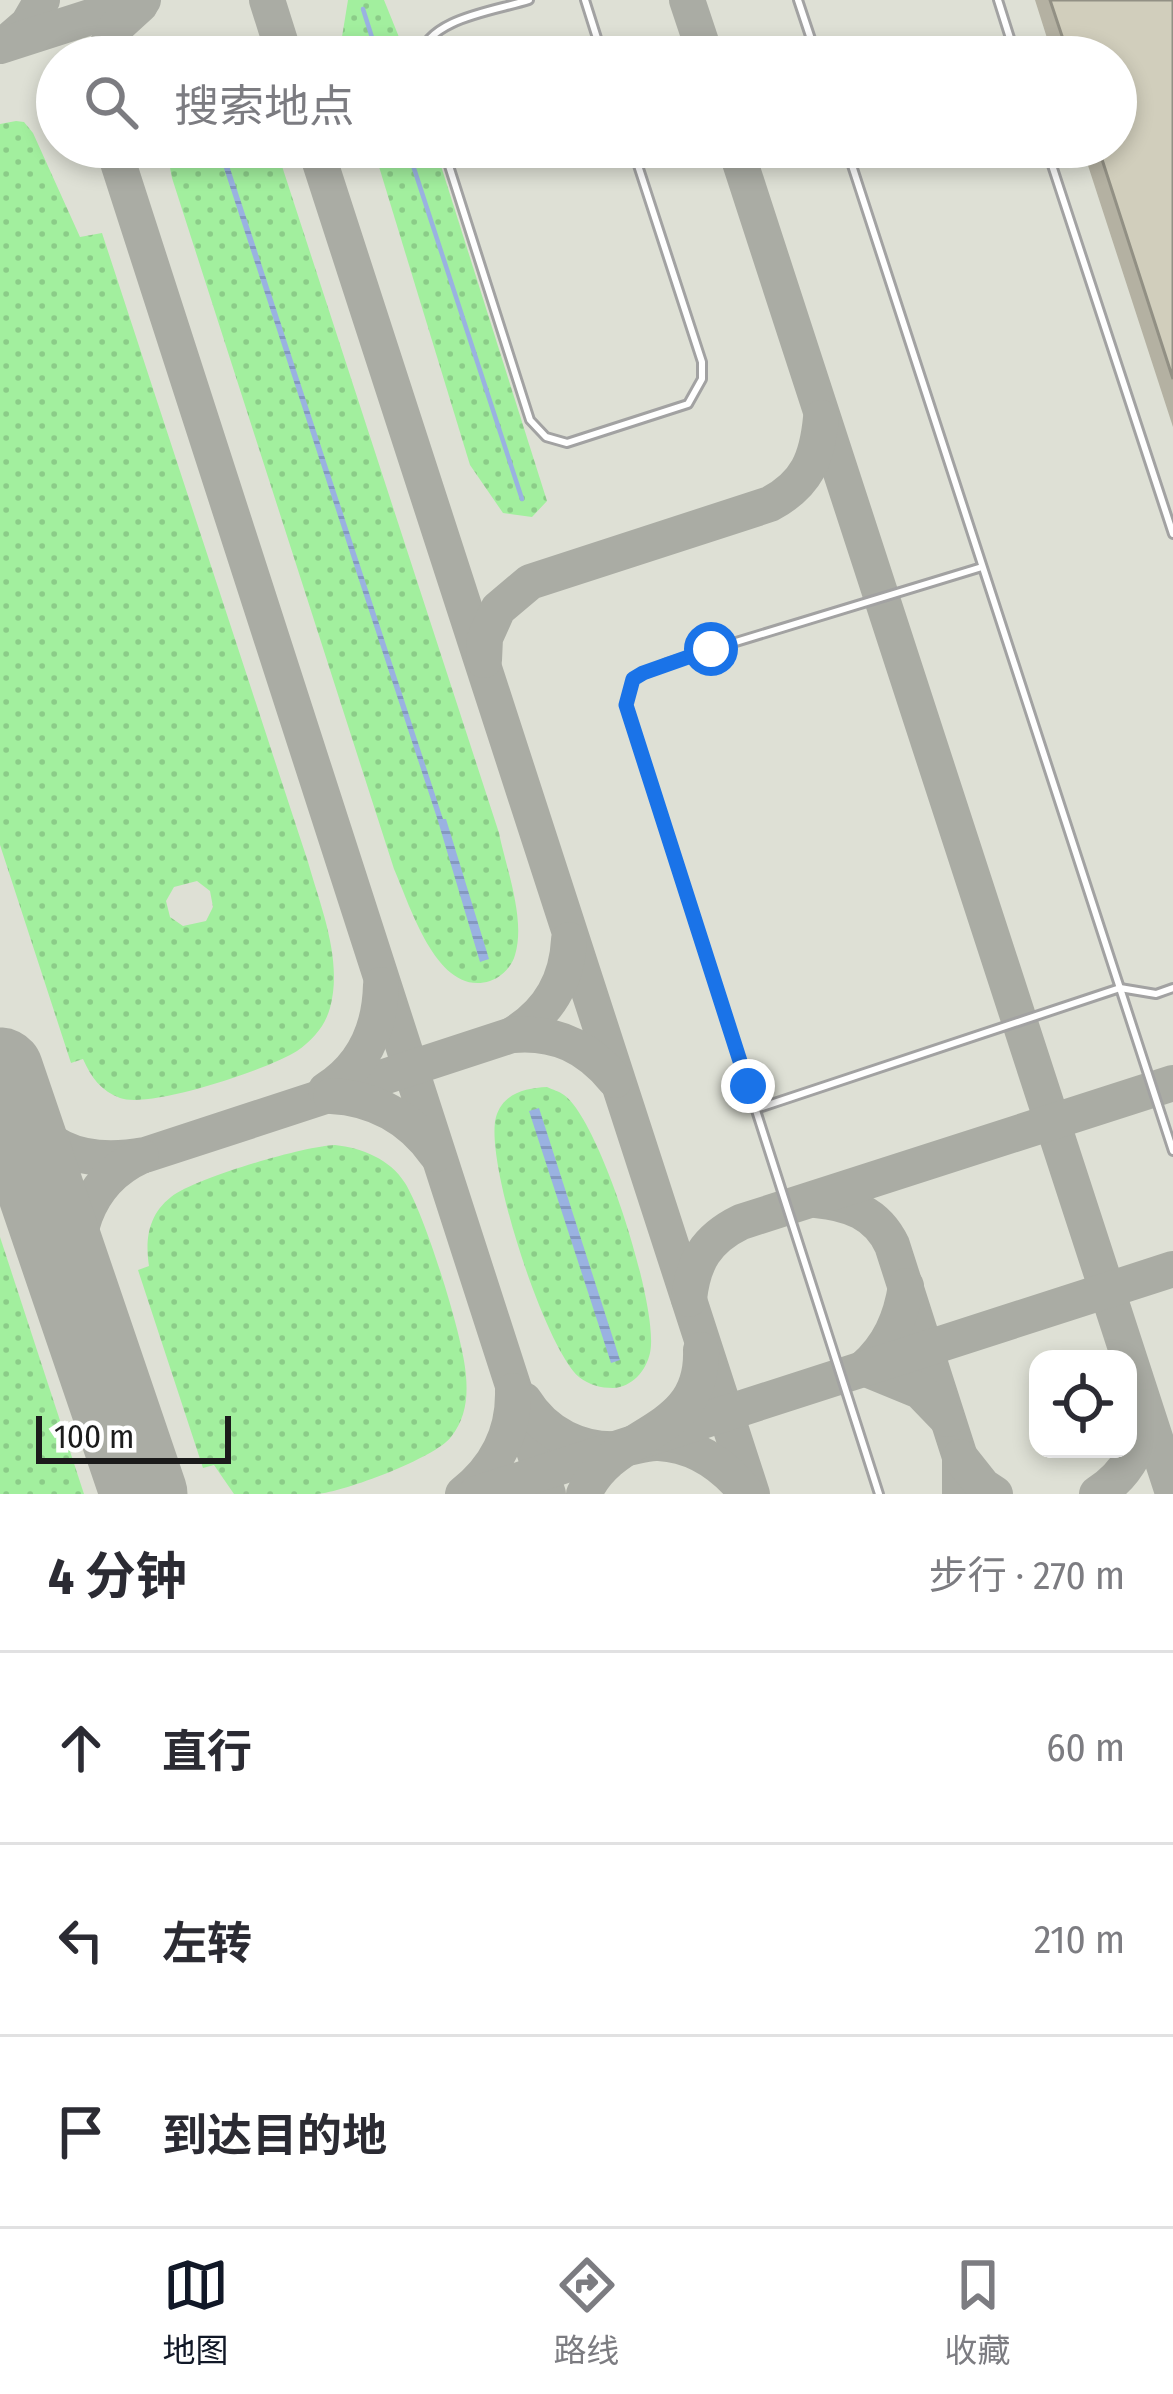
<!DOCTYPE html>
<html lang="zh">
<meta charset="utf-8">
<style>
:root{--surface:#fff;--page:#f7f7f7;--text:#2b2b33;--muted:#7c7c81;--line:#e1e1e2;--accent:#111827}
body{margin:0;font-family:"Fira Sans Condensed","Noto Sans SC",sans-serif;background:var(--page);color:var(--text)}
.controls{position:absolute;right:36px;bottom:36px;display:grid;overflow:hidden;border-radius:24px;box-shadow:0 6px 18px #0003}
.controls button{width:108px;height:108px;display:grid;place-items:center;padding:0;border:0;border-bottom:3px solid var(--line);background:var(--surface);color:var(--text);font:60px sans-serif}
.scale{position:absolute;left:36px;bottom:30px;width:195px;box-sizing:border-box;padding-left:12px;border:6px solid #1b1b1b;border-top:0;font-size:33px;line-height:42px;white-space:nowrap;color:#1b1b1b;-webkit-text-stroke:9px #fff;paint-order:stroke}
.stop{position:absolute;width:36px;height:36px;margin:-27px;border:9px solid #1a73e8;border-radius:50%;background:#fff}
.stop.end{background:#1a73e8;border-color:#fff;box-shadow:0 3px 12px #0008}
.list{margin:0;padding:0;list-style:none}
h2{display:flex;justify-content:space-between;align-items:center;height:156px;margin:0;padding:0 48px;font-size:51px}
h2 small{font-size:39px;font-weight:400;color:var(--muted)}
.list li{display:grid;grid-template-columns:78px 1fr auto;gap:36px;align-items:center;box-sizing:border-box;height:192px;padding:0 48px;border-top:3px solid var(--line)}
.list b{display:block;font-size:45px;white-space:nowrap}
.list em{font-size:39px;font-style:normal;color:var(--muted)}
.icon{flex:none;width:66px;height:66px;fill:none;stroke:currentColor;stroke-width:2;stroke-linecap:round;stroke-linejoin:round}
.map{position:relative;flex:none;width:1173px;height:1494px;overflow:hidden}
.search{position:absolute;background:var(--surface);box-shadow:0 6px 18px #0003;left:36px;right:36px;top:36px;height:132px;display:flex;align-items:center;gap:30px;box-sizing:border-box;padding:0 42px;border-radius:66px;color:var(--muted);font-size:45px}
.sheet{height:732px;background:var(--surface)}
nav{display:flex;justify-content:space-around;align-items:center;box-sizing:border-box;height:168px;border-top:3px solid var(--line);background:var(--surface);font-size:33px;color:var(--muted)}
nav a{display:grid;justify-items:center;gap:6px}
nav .on{color:var(--accent)}
.map>svg:first-child{display:block}
.airport{fill:#dee0d5;fill-rule:evenodd}
.grass{fill:url(#grass-dots);fill-rule:evenodd}
.water{fill:url(#water-rules)}
.lines{fill:none;stroke-linecap:round;stroke-linejoin:round}
.stream{stroke:#9ab2e1;stroke-width:4.5}
.taxiway{stroke:#aaaca4;stroke-width:36}
.runway{stroke:#aaaca4;stroke-width:87}
.service-casing{stroke:#a2a2a2;stroke-width:12}
.service{stroke:#fff;stroke-width:6}
.wall{fill:#b4b1a2}
.building{fill:#d1cebc;stroke:#929084;stroke-width:3}
.route{stroke:#1a73e8;stroke-width:15}
</style>
<div class="map">
<svg width="1173" height="1494" viewBox="0 0 1173 1494">
<defs>
<pattern id="grass-dots" width="8" height="8" patternUnits="userSpaceOnUse" patternTransform="scale(3)"><rect width="8" height="8" fill="#a2ef9e"/><path d="M2 2h.1M6 6h.1" fill="none" stroke="#8bcc88" stroke-width="1.8" stroke-linecap="round"/></pattern>
<pattern id="water-rules" width="6" height="5" patternUnits="userSpaceOnUse" patternTransform="scale(3)"><rect width="6" height="5" fill="#9ab2e1"/><path d="M0 2.5h6" fill="none" stroke="#8498c0"/></pattern>
</defs>
<rect width="100%" height="100%" fill="#eceedf"/>
<!-- airport -->
<path class="airport" d="M0 0H1173V1494H0ZM57 57H1116V147H57ZM1038 1359H1128V1449H1038Z"/>
<!-- grass -->
<g class="grass">
<path d="M348 0H384L407 57H345L341 43Z"/>
<path d="M16 121 24 122 33 133 80 237 102 233 308 862C321 908 343 960 330 1008 325 1026 313 1040 297 1051 269 1069 150 1109 120 1098 101 1091 91 1077 83 1059L71 1063 0 845V124ZM197 881 210 891 213 907 206 921 183 926 170 917 166 901 174 887Z"/>
<path d="M166 147H275L280 160 499 833C506 868 526 919 515 955 512 966 502 977 490 981 437 998 410 905 394 869L172 178Z"/>
<path d="M373 147H435L547 501 532 517 503 513 470 465Z"/>
<path d="M547 1087C553 1090 559 1091 564 1095 600 1120 660 1310 650 1353 646 1371 632 1387 613 1388 601 1388 589 1385 579 1377 545 1348 484 1161 496 1117 503 1093 526 1088 547 1087Z"/>
<path d="M335 1145C362 1148 390 1159 405 1183 425 1215 464 1339 466 1376 468 1399 465 1419 451 1437 435 1458 344 1492 317 1494 290 1494 262 1494 234 1494L214 1465 203 1468 138 1270 149 1266C145 1240 148 1215 171 1197 195 1178 304 1146 335 1145Z"/>
<path d="M0 1237 84 1494H0Z"/>
</g>
<!-- water -->
<g class="water">
<path d="M217 147H223L443 819H446L489 959 480 962 438 821Z"/>
<path d="M539 1108 620 1360 611 1363 529 1111Z"/>
</g>
<g class="lines">
<!-- stream -->
<g class="stream">
<path d="M363 9 375 47"/>
<path d="M357 53 391 42"/>
<path d="M407 147 522 499"/>
</g>
<!-- taxiway -->
<g class="taxiway">
<path d="M267 0 285 57"/>
<path d="M687 0 706 57"/>
<path d="M5 44 28 24 42 0"/>
<path d="M0 46 143 0"/>
<path d="M101 57 117 26 140 5"/>
<path d="M113 147 548 1494"/>
<path d="M315 147 752 1494"/>
<path d="M735 147 1173 1493"/>
<path d="M484 660 485 638 498 609 530 582 770 504C807 484 817 459 821 418"/>
<path d="M512 1035C548 1014 567 981 569 940"/>
<path d="M6 1088C39 1147 77 1167 145 1155L512 1035C556 1031 588 1047 615 1080"/>
<path d="M326 1090C364 1066 380 1029 381 985"/>
<path d="M331 1096C374 1098 411 1118 436 1154"/>
<path d="M816 1200C849 1203 877 1213 892 1245L960 1457V1494"/>
<path d="M906 1286C901 1319 889 1346 864 1368L920 1391 947 1419"/>
<path d="M81 1298C69 1242 84 1182 141 1156"/>
<path d="M689 1299C693 1262 706 1239 741 1222L1173 1083"/>
<path d="M524 1400C545 1434 581 1452 621 1449 634 1448 645 1442 659 1443 697 1445 725 1466 747 1494"/>
<path d="M960 1457 983 1486 995 1494"/>
<path d="M144 1492 145 1494"/>
<path d="M463 1494C496 1468 514 1434 513 1391"/>
<path d="M476 1494 1173 1269"/>
<path d="M584 1494C613 1428 704 1438 701 1350"/>
<path d="M1097 1494C1128 1474 1144 1444 1144 1407"/>
</g>
<!-- runway -->
<path class="runway" d="M0 1071 144 1494"/>
<!-- service casing -->
<g class="service-casing">
<g id="service">
<path d="M585 0 603 57"/>
<path d="M798 0 817 57"/>
<path d="M998 0 1016 57"/>
<path d="M420 57C428 18 495 11 529 0"/>
<path d="M443 147 530 420 546 437 567 443 688 404 702 379V362L632 147"/>
<path d="M846 147 1173 1151"/>
<path d="M1046 147 1173 534"/>
<path d="M756 1109 1120 988 1156 994 1173 988"/>
<path d="M879 1494 626 705 633 679 667 663 982 567"/>
</g>
</g>
<!-- service -->
<use href="#service" class="service"/>
</g>
<!-- wall -->
<path class="wall" d="M1035 0H1173V427L1082 147H1116V57H1053Z"/>
<!-- building -->
<path class="building" d="M1050 0H1173V379L1098 147H1116V57H1069Z"/>
<g class="lines">
<!-- route -->
<path class="route" d="M711 649 643 673 633 679 626 705 748 1086"/>
</g>
</svg>
<div class="controls">
<button><svg class="icon" aria-label="locate" viewBox="0 0 24 24"><circle cx="12" cy="12" r="6"/><path d="M12 2v4M12 18v4M2 12h4M18 12h4"/></svg></button>
</div>
<div class="scale">100 m</div>
<div class="stop" style="left:711px;top:649px"></div>
<div class="stop end" style="left:748px;top:1086px"></div>
<div class="search"><svg class="icon" aria-label="search" viewBox="0 0 24 24"><circle cx="10" cy="10" r="6"/><path d="M15 15l6 6"/></svg>搜索地点</div>
</div>
<section class="sheet">
<h2>4 分钟<small>步行 · 270 m</small></h2>
<ul class="list">
<li><svg class="icon" aria-label="ahead" viewBox="0 0 24 24"><path d="M12 20V5M6 11l6-6 6 6"/></svg><div><b>直行</b></div><em>60 m</em></li>
<li><svg class="icon" aria-label="left" viewBox="0 0 24 24"><path d="M17 20v-9H6M10 6l-5 5 5 5"/></svg><div><b>左转</b></div><em>210 m</em></li>
<li><svg class="icon" aria-label="arrive" viewBox="0 0 24 24"><path d="M6 21V4h12l-3 4 3 4H6"/></svg><div><b>到达目的地</b></div></li>
</ul>
</section>
<nav>
<a class="on"><svg class="icon" aria-label="map" viewBox="0 0 24 24"><path d="M3 6l6-2 6 2 6-2v14l-6 2-6-2-6 2zM9 4v14M15 6v14"/></svg>地图</a>
<a><svg class="icon" aria-label="directions" viewBox="0 0 24 24"><path d="M12 3l9 9-9 9-9-9zM9 14v-3h6M13 9l2 2-2 2"/></svg>路线</a>
<a><svg class="icon" aria-label="saved" viewBox="0 0 24 24"><path d="M7 4h10v16l-5-4-5 4z"/></svg>收藏</a>
</nav>
